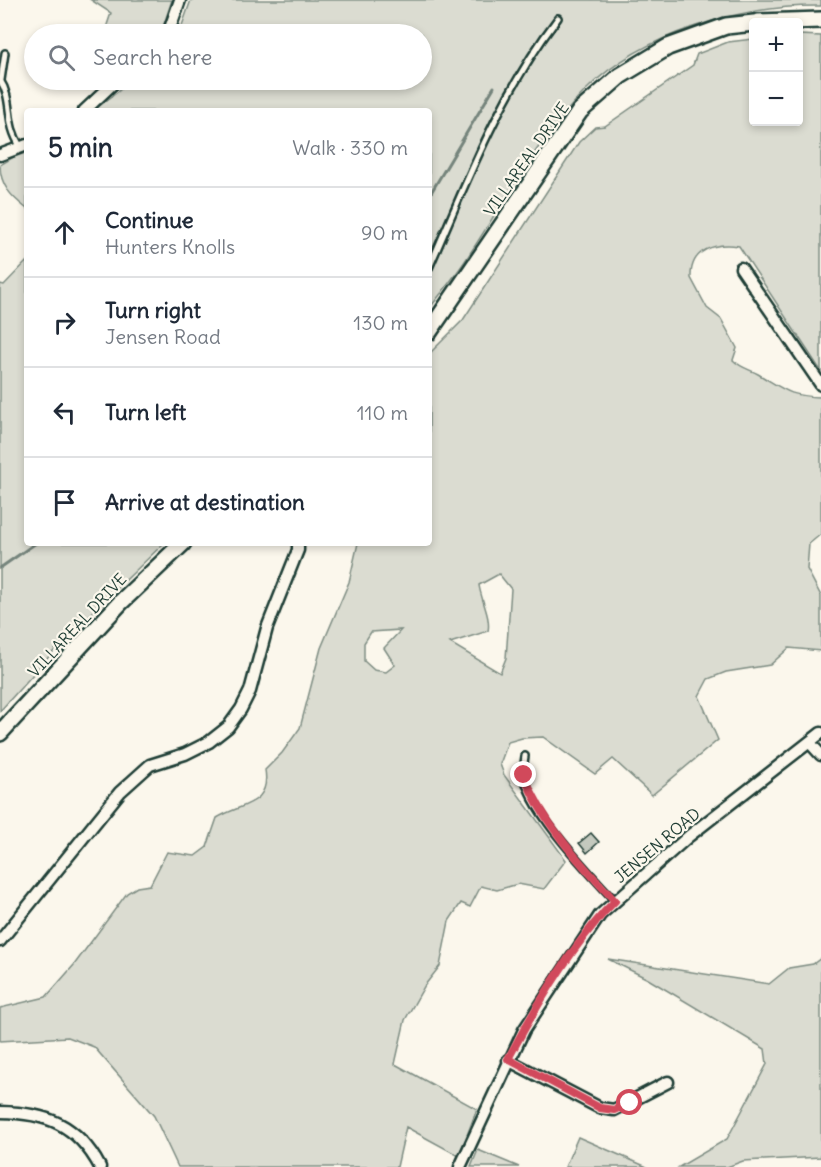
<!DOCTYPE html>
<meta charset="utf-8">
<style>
:root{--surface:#fff;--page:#f2f2f3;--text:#1f2937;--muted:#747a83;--line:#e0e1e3}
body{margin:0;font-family:Delius,sans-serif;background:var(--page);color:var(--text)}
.controls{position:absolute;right:18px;top:18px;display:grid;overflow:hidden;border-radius:6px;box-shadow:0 3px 9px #0003}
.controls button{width:54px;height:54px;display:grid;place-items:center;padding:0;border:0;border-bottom:2px solid var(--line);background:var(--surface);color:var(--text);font:30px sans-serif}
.stop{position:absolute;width:18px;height:18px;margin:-14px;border:4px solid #d1495b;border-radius:50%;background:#fff}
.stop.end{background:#d1495b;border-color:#fff;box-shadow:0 2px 6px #0008}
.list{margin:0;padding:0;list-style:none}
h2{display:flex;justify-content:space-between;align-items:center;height:78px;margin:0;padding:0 24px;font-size:26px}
h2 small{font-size:20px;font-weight:400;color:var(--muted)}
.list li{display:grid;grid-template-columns:39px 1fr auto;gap:18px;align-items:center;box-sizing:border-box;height:90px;padding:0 24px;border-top:2px solid var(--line)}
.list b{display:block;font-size:22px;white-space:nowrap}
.list p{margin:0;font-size:20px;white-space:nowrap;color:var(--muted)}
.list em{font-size:20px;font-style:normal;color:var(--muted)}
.icon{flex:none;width:33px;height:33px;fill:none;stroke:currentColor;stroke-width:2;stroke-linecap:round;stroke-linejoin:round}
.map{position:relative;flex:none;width:821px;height:1167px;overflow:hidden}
.search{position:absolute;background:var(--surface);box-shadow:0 3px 9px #0003;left:24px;top:24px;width:408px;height:66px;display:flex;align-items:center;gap:15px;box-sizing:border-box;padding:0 21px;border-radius:33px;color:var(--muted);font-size:22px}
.panel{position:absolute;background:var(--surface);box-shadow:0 3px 9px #0003;left:24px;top:108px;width:408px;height:438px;border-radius:6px}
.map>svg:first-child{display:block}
.green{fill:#dbdcd1;stroke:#7d8c82;stroke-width:1.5;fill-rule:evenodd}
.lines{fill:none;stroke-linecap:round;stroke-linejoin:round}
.stream{stroke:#74847b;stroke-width:3}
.building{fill:#c4c9be;stroke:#1f3d34;stroke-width:1.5}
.lane-casing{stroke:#1f3d34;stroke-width:10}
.street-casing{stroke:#1f3d34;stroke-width:15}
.secondary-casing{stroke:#1f3d34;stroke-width:20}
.lane{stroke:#fbf7ec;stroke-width:5}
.street{stroke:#fbf7ec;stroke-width:10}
.secondary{stroke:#fbf7ec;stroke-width:15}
.route{stroke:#d1495b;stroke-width:8}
.labels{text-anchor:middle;stroke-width:4.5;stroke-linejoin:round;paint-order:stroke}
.street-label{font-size:16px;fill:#1f3d34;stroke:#fbf7ec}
</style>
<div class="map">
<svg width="821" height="1167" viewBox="0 0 821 1167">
<rect width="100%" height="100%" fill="#fbf7ec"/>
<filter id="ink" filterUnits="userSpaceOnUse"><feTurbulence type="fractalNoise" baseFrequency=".0167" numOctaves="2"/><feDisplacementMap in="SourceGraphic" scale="12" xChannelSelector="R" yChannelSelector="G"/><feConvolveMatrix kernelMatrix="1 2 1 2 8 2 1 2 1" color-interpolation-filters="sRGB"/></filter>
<g filter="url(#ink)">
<!-- green -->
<g class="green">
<path d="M91 0H172L162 30 157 34H104L111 13Z"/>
<path d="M191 0H821V6C743 5 642 33 586 90 537 139 505 201 467 258 456 275 442 292 429 309V111H93L133 80H422V34H179Z"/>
<path d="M799 35 821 36V371L739 246C716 242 690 249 691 278L707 308 721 319 737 348 733 360C741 368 749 369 758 374 785 390 788 396 821 397V534L809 544 807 569 821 596V651L789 648 770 665 726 672 708 679 699 696 718 740 652 795 613 759 595 774 543 737 522 738 508 742 500 764 504 775 566 860 544 889 518 884 497 890 481 886 470 907 461 903 449 921 440 966 425 985 405 1020 395 1064 477 1109 459 1156 406 1127 397 1167H178L154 1116 94 1047 68 1037 0 1041V1008L46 997 74 965 127 893 137 887 150 885 167 852 195 856 207 847 217 818C241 803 271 806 265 770L282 753 300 728 321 648 349 582 358 543H429V354L463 320 579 142 595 127 605 126 693 65 697 54 728 42 753 39 754 122H798ZM499 574 511 589 506 658 500 673 450 643 488 631C491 617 481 600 479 585ZM401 630 384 648 395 665 386 672 374 670 364 661V643L371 632Z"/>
<path d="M27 149V209C12 197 0 186 0 165Z"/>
<path d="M27 261V543H164L62 642 0 711V284L4 285Z"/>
<path d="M821 958V1157L743 1161 727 1167H679L727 1139 767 1064 765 1049 648 979 608 959 769 984 789 968 813 964Z"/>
<path d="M578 1137 647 1167H565Z"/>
<path d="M478 1150 519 1167H471Z"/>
</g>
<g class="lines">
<!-- stream -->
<g class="stream">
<path d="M429 196 494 87"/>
<path d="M0 568 36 543"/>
</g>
</g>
<!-- building -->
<path class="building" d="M591 833 599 842 587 853 579 843Z"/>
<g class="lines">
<!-- lane casing -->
<g class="lane-casing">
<g id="lane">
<path d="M0 80C14 101 4 123 21 147"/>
<path d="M1 80 5 53"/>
<path d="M429 268C467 181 500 94 558 18"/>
<path d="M525 756C524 762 523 769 524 775 529 812 590 873 615 901"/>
</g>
</g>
<!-- street casing -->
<g class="street-casing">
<g id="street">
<path d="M168 34 180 0"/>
<path d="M84 111 117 80"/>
<path d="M0 155 27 145"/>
<path d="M741 268 821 385"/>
<path d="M810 743 821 755"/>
<path d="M0 941 120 792 150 765 185 754 209 742 228 727 241 709 250 691 267 628 298 550V543"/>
<path d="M508 1060 600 1108 614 1110 668 1082"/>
<path d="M0 1112C47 1113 77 1124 100 1167"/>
<path d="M460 1167 524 1030 600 915 689 836 821 733"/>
</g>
</g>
<!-- secondary casing -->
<g class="secondary-casing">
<g id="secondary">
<path d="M758 22 821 20"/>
<path d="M429 332 580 111 620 76 668 47 726 26 754 23"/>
<path d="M0 733 121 602 183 543"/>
</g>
</g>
<!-- lane -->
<use href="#lane" class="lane"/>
<!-- street -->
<use href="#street" class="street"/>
<!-- secondary -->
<use href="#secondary" class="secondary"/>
</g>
</g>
<g class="lines" filter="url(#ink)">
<!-- route -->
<path class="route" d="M524 775C543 824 580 863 615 901 574 941 535 1008 508 1059L600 1108 614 1110 630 1103"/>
</g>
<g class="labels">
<!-- street labels -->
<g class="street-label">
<text transform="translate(526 159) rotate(-55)" y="6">VILLAREAL DRIVE</text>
<text transform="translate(77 625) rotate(-47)" y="6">VILLAREAL DRIVE</text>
<text transform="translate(657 845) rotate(-40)" y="6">JENSEN ROAD</text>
</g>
</g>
</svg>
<div class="controls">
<button>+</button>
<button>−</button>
</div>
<div class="stop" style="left:630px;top:1103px"></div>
<div class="stop end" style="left:524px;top:775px"></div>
<div class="search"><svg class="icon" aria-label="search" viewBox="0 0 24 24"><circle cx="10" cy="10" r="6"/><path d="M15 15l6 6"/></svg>Search here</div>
<section class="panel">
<h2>5 min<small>Walk · 330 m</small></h2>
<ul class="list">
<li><svg class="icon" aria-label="ahead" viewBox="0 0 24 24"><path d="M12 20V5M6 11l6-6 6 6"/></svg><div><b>Continue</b><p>Hunters Knolls</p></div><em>90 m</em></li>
<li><svg class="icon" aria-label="right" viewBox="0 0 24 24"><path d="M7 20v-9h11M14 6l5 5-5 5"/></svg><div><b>Turn right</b><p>Jensen Road</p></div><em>130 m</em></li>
<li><svg class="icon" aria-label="left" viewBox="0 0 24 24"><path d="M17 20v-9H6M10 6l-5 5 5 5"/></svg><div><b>Turn left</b></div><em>110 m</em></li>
<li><svg class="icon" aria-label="arrive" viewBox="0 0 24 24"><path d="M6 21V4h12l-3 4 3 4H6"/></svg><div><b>Arrive at destination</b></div></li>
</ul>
</section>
</div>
